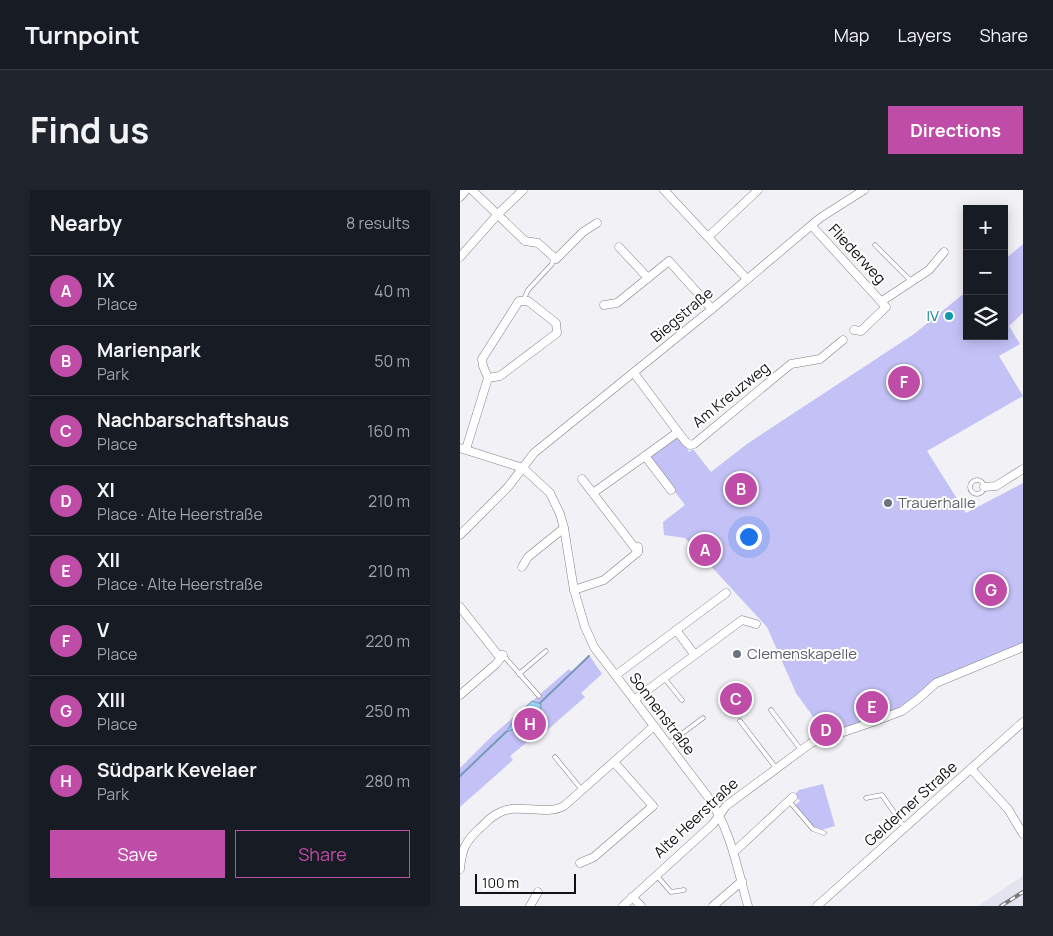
<!DOCTYPE html>
<meta charset="utf-8">
<style>
:root{--surface:#171b24;--page:#20242c;--text:#f1f3f6;--muted:#9ea1a6;--line:#363941;--accent:#bf4ca6}
body{margin:0;font-family:Manrope,sans-serif;background:var(--page);color:var(--text)}
.controls{position:absolute;right:15px;top:15px;display:grid;overflow:hidden;border-radius:0px;box-shadow:0 2px 12px #0003}
.controls button{width:45px;height:45px;display:grid;place-items:center;padding:0;border:0;border-bottom:1px solid var(--line);background:var(--surface);color:var(--text);font:25px sans-serif}
.scale{position:absolute;left:15px;bottom:12px;width:101px;box-sizing:border-box;padding-left:5px;border:2px solid #121214;border-top:0;font-size:14px;line-height:18px;white-space:nowrap;color:#121214;-webkit-text-stroke:4px #fff;paint-order:stroke}
.you{position:absolute;left:288px;top:346px;width:18px;height:18px;margin:-12px;border:4px solid #fff;border-radius:50%;background:#1a73e8;box-shadow:0 0 0 8px #1a73e833}
.badge{display:grid;place-items:center;width:32px;height:32px;border-radius:50%;background:var(--accent);color:#fff;font-size:16px;font-weight:700}
.pin{position:absolute;translate:-50% -50%;border:2px solid #fff;box-shadow:0 1px 5px #0006}
.list{margin:0;padding:0;list-style:none}
h2{display:flex;justify-content:space-between;align-items:center;height:65px;margin:0;padding:0 20px;font-size:21px}
h2 small{font-size:16px;font-weight:400;color:var(--muted)}
.list li{display:grid;grid-template-columns:32px 1fr auto;gap:15px;align-items:center;box-sizing:border-box;height:70px;padding:0 20px;border-top:1px solid var(--line)}
.list b{display:block;font-size:19px;white-space:nowrap}
.list p{margin:0;font-size:16px;white-space:nowrap;color:var(--muted)}
.list em{font-size:16px;font-style:normal;color:var(--muted)}
.actions{display:flex;gap:10px;padding:15px 20px}
.actions a{flex:1;padding:11px 0;border:1px solid var(--accent);border-radius:0px;text-align:center;font-size:18px;color:var(--accent)}
.actions .main{background:var(--accent);color:#fff}
.icon{flex:none;width:28px;height:28px;fill:none;stroke:currentColor;stroke-width:2;stroke-linecap:round;stroke-linejoin:round}
.map{position:relative;flex:none;width:563px;height:716px;overflow:hidden;border-radius:0px}
header{display:flex;align-items:center;gap:30px;box-sizing:border-box;height:70px;padding:0 25px;background:var(--surface);border-bottom:1px solid var(--line)}
header strong{font-size:24px}
nav{display:flex;gap:28px;margin-inline-start:auto;font-size:18px}
.intro{display:flex;align-items:center;justify-content:space-between;box-sizing:border-box;height:120px;padding:0 30px}
h1{margin:0;font-size:35px}
.button{padding:12px 22px;border-radius:0px;background:var(--accent);color:#fff;font-size:18px;font-weight:700}
main{display:flex;gap:30px;padding:0 30px}
aside{flex:1;background:var(--surface);border-radius:0px;box-shadow:0 2px 12px #0003}
.map>svg:first-child{display:block}
.built{fill:#e4e4f0}
.green{fill:#c4c1f6}
.water{fill:#a0d4fb;stroke:#759ab6}
.lines{fill:none;stroke-linecap:round;stroke-linejoin:round}
.stream{stroke:#759ab6;stroke-width:2}
.service-casing{stroke:#808084;stroke-width:5}
.minor-casing{stroke:#808084;stroke-width:9}
.service{stroke:#fff;stroke-width:4}
.minor{stroke:#fff;stroke-width:8}
.rail-casing{stroke:#79797c;stroke-width:4}
.rail{stroke:#fff;stroke-width:2;stroke-dasharray:5.5;stroke-linecap:butt}
.culture-dot{fill:#0f9aa8;stroke:#fff;stroke-width:2}
.worship-dot{fill:#6b7280;stroke:#fff;stroke-width:2}
.labels{text-anchor:middle;stroke-width:4;stroke-linejoin:round;paint-order:stroke}
.street-label{font-size:15px;fill:#121214;stroke:#fff}
.culture-label{font-size:15px;fill:#0d838f;stroke:#fff;text-anchor:end}
.worship-label{font-size:15px;fill:#5b616d;stroke:#fff;text-anchor:start}
</style>
<header>
<strong>Turnpoint</strong>
<nav><a>Map</a><a>Layers</a><a>Share</a></nav>
</header>
<div class="intro"><h1>Find us</h1><a class="button">Directions</a></div>
<main>
<aside>
<h2>Nearby<small>8 results</small></h2>
<ul class="list">
<li><span class="badge">A</span><div><b>IX</b><p>Place</p></div><em>40 m</em></li>
<li><span class="badge">B</span><div><b>Marienpark</b><p>Park</p></div><em>50 m</em></li>
<li><span class="badge">C</span><div><b>Nachbarschaftshaus</b><p>Place</p></div><em>160 m</em></li>
<li><span class="badge">D</span><div><b>XI</b><p>Place · Alte Heerstraße</p></div><em>210 m</em></li>
<li><span class="badge">E</span><div><b>XII</b><p>Place · Alte Heerstraße</p></div><em>210 m</em></li>
<li><span class="badge">F</span><div><b>V</b><p>Place</p></div><em>220 m</em></li>
<li><span class="badge">G</span><div><b>XIII</b><p>Place</p></div><em>250 m</em></li>
<li><span class="badge">H</span><div><b>Südpark Kevelaer</b><p>Park</p></div><em>280 m</em></li>
</ul>
<div class="actions"><a class="main">Save</a><a>Share</a></div>
</aside>
<div class="map">
<svg width="563" height="716" viewBox="0 0 563 716">
<rect width="100%" height="100%" fill="#f1f1f6"/>
<!-- built -->
<path class="built" d="M563 686V716H518Z"/>
<!-- green -->
<g class="green">
<path d="M563 54V123L549 136 560 154 539 166 563 206 467 261 506 323 563 293V453L475 492 439 518 362 546 357 532 336 503 307 437 225 348 204 345 203 332 225 315 188 266 217 243 229 262 233 259 251 282 287 254 454 144 507 101V146H544V70Z"/>
<path d="M129 465 142 484 121 503 125 507 77 549 66 553 50 566 53 570 0 617V578L33 545 109 479 112 482Z"/>
<path d="M363 594 375 636 358 641 334 616 340 611 335 605 339 600Z"/>
</g>
<!-- water -->
<path class="water" d="M72 511 81 514C81 530 71 534 57 538 53 539 50 541 46 542L59 523Z"/>
<g class="lines">
<!-- stream -->
<g class="stream">
<path d="M80 513 129 466"/>
<path d="M0 586 46 542"/>
</g>
<!-- service casing -->
<g class="service-casing">
<g id="service">
<path d="M415 55 452 92"/>
<path d="M63 111 68 100 92 74 93 67"/>
<circle cx="517" cy="297" r="7"/>
<path d="M43 465 79 506"/>
<path d="M59 484 86 461"/>
<path d="M204 488 222 510"/>
<path d="M311 520 341 560"/>
<path d="M280 531 316 578"/>
<path d="M208 554 243 528"/>
<path d="M95 567 122 600"/>
<path d="M406 608 422 605 445 638"/>
<path d="M329 611 353 639 364 643"/>
<path d="M197 686 211 702 224 700"/>
</g>
</g>
<!-- minor casing -->
<g class="minor-casing">
<g id="minor">
<path d="M12 0 65 51 78 53 96 69 123 42 137 33"/>
<path d="M204 0 287 89"/>
<path d="M0 7 6 0"/>
<path d="M352 36 426 117 401 141 394 140"/>
<path d="M248 47 298 0"/>
<path d="M159 57 188 88"/>
<path d="M0 67 38 24 63 0"/>
<path d="M422 111 469 80 484 62"/>
<path d="M144 115 157 113 209 71 252 119"/>
<path d="M174 183 218 242 226 252 230 255 234 254 331 174 360 169 383 150"/>
<path d="M0 258 63 278 90 303 100 324 104 338 114 400 125 437 134 457 248 607C271 640 277 678 288 716"/>
<path d="M6 259 28 188 23 176 22 169 59 111H68L96 133 97 143 40 186 28 188"/>
<path d="M122 289 178 362"/>
<path d="M524 297 536 296 563 279"/>
<path d="M211 300 185 266 218 242"/>
<path d="M133 303 185 266"/>
<path d="M0 345 48 297 74 263 252 119 360 28 404 0"/>
<path d="M62 377 68 367 104 338"/>
<path d="M114 400 144 390 178 362V357"/>
<path d="M0 417 38 465H43L36 474 0 505"/>
<path d="M216 440 234 464"/>
<path d="M156 485 266 403"/>
<path d="M174 510 282 430 296 434"/>
<path d="M511 579 548 619 563 644"/>
<path d="M274 662 333 607"/>
<path d="M120 673 134 667 193 616 154 572"/>
<path d="M0 679C2 659 5 652 19 639 25 634 30 627 37 624 57 611 83 627 104 616L194 536"/>
<path d="M172 707 181 716"/>
<path d="M70 716 78 702"/>
<path d="M163 716 253 634 266 616 351 553 410 533 442 521 458 509 476 493 563 457"/>
<path d="M253 716 282 691"/>
<path d="M357 716 563 532"/>
</g>
</g>
<!-- service -->
<use href="#service" class="service"/>
<!-- minor -->
<use href="#minor" class="minor"/>
<!-- rail casing -->
<g class="rail-casing">
<path id="rail" d="M541 716 563 702"/>
</g>
<!-- rail -->
<use href="#rail" class="rail"/>
</g>
<!-- markers -->
<circle class="culture-dot" cx="489" cy="126" r="5"/>
<g class="worship-dot">
<circle cx="428" cy="313" r="5"/>
<circle cx="277" cy="464" r="5"/>
</g>
<g class="labels">
<!-- street labels -->
<g class="street-label">
<text transform="translate(397 64) rotate(47)" y="5">Fliederweg</text>
<text transform="translate(222 125) rotate(-40)" y="5">Biegstraße</text>
<text transform="translate(271 205) rotate(-39)" y="5">Am Kreuzweg</text>
<text transform="translate(202 524) rotate(53)" y="5">Sonnenstraße</text>
<text transform="translate(451 614) rotate(-42)" y="5">Gelderner Straße</text>
<text transform="translate(236 628) rotate(-43)" y="5">Alte Heerstraße</text>
</g>
<!-- culture labels -->
<g class="culture-label">
<text x="479" y="131">IV</text>
</g>
<!-- worship labels -->
<g class="worship-label">
<text x="438" y="318">Trauerhalle</text>
<text x="287" y="469">Clemenskapelle</text>
</g>
</g>
</svg>
<div class="controls">
<button>+</button>
<button>−</button>
<button><svg class="icon" aria-label="layers" viewBox="0 0 24 24"><path d="M12 4l9 5-9 5-9-5zM3 14l9 5 9-5"/></svg></button>
</div>
<div class="scale">100 m</div>
<div class="you"></div>
<div class="pin badge" style="left:245px;top:360px">A</div>
<div class="pin badge" style="left:281px;top:299px">B</div>
<div class="pin badge" style="left:276px;top:509px">C</div>
<div class="pin badge" style="left:366px;top:540px">D</div>
<div class="pin badge" style="left:412px;top:517px">E</div>
<div class="pin badge" style="left:444px;top:192px">F</div>
<div class="pin badge" style="left:531px;top:400px">G</div>
<div class="pin badge" style="left:70px;top:534px">H</div>
</div>
</main>
